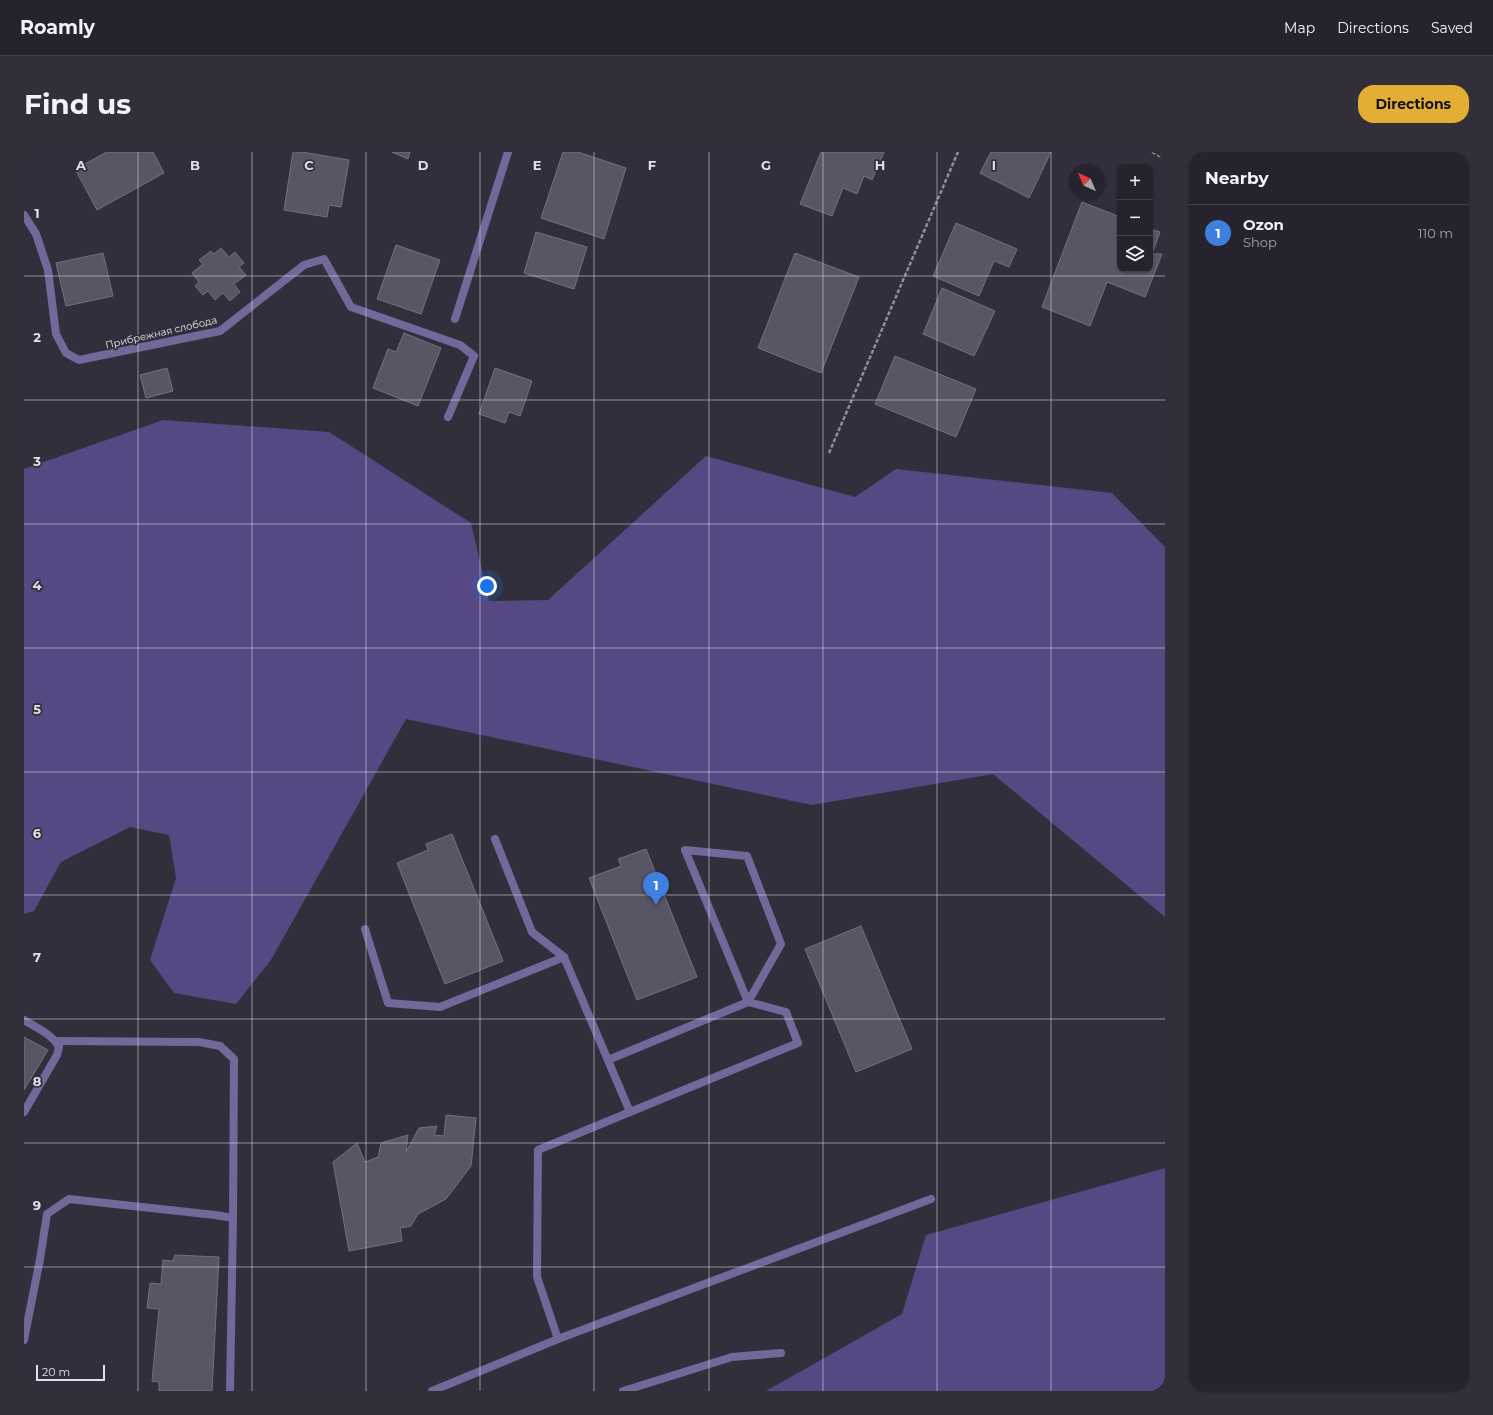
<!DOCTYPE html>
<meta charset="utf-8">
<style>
:root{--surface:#26232e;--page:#322f3a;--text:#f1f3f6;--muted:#a4a4aa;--line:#42404a;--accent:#e3ae34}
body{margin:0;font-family:Montserrat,sans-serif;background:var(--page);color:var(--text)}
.controls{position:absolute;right:12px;top:12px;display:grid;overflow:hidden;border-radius:8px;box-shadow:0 1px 3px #0004}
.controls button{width:36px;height:36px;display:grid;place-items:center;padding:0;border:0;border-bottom:1px solid var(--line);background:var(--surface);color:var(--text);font:20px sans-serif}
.compass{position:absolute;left:1045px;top:12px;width:36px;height:36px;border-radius:50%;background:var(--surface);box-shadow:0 1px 3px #0004;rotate:316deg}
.scale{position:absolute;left:12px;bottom:10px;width:69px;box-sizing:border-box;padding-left:4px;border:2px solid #e1dfe8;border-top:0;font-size:11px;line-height:14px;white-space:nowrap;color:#e1dfe8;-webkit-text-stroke:3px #322f3d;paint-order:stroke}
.you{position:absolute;left:463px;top:434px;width:14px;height:14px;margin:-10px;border:3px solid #fff;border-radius:50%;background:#1a73e8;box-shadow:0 0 0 6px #1a73e833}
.badge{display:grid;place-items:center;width:26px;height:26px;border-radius:50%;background:var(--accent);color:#fff;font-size:13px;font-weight:700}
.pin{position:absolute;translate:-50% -33px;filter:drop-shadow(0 1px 2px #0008)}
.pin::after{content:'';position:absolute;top:21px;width:14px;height:12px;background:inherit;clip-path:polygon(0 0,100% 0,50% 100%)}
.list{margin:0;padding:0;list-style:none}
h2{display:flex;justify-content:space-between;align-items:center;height:52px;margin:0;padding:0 16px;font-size:17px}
h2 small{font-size:13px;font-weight:400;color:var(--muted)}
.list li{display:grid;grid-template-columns:26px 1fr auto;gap:12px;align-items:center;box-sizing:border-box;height:56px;padding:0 16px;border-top:1px solid var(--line)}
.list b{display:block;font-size:15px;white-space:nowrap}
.list p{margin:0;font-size:13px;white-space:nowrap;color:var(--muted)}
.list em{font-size:13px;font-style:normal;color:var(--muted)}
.icon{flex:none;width:22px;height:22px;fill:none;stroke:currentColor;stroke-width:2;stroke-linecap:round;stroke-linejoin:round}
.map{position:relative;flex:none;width:1141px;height:1239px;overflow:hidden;border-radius:16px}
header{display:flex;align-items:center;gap:24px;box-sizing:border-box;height:56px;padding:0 20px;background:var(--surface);border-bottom:1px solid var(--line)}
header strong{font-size:19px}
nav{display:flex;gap:22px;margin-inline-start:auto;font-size:14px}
.intro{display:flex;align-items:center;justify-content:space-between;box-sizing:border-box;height:96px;padding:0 24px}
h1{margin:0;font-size:28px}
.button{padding:10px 18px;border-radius:16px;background:var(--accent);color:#111;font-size:14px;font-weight:700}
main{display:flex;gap:24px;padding:0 24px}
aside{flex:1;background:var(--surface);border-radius:16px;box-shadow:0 1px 3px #0004}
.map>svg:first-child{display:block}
.green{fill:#564882}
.building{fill:#585565;stroke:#73707f}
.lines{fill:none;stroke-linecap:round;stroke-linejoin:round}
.path{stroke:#908e99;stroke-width:2.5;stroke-dasharray:4 2;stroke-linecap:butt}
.service{stroke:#736899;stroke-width:8}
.minor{stroke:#736899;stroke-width:8}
.grid{fill:none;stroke:#e1dfe8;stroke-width:1;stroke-opacity:0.55}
.labels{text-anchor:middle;stroke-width:3.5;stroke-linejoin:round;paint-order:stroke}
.street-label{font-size:10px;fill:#e1dfe8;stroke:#322f3d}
.grid-label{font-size:13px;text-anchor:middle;font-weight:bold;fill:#e1dfe8;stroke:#322f3d;stroke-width:3.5;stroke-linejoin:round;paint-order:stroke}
</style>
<header>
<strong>Roamly</strong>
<nav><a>Map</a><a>Directions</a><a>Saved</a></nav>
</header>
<div class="intro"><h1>Find us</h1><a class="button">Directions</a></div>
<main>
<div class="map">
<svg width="1141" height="1239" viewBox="0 0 1141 1239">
<rect width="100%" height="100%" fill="#322f3d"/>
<!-- green -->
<g class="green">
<path d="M139 268 305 280 447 371 465 449 524 448 682 304 831 345 872 317 1088 341 1141 395V765L969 622 788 653 382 567 247 808 212 852 150 841 126 808 152 726 145 683 106 675 37 710 10 759 0 762V317Z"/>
<path d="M1141 1016V1239H742L878 1162 902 1083Z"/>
</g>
<!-- building -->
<g class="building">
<path d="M83 0H129L140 21 73 58 51 17Z"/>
<path d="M269 0H278L325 8 317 55 305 53 303 65 260 58Z"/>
<path d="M368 0H386L384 7Z"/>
<path d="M539 0H554L602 16 580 87 517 66Z"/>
<path d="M797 0H860L848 28 840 24 833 42 819 36 808 64 776 52Z"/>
<path d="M967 0H1027L1005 46 956 21Z"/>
<path d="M1058 50 1096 65V117H1126V77L1136 80 1128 102H1138L1121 145 1083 130 1066 174 1018 155Z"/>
<path d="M932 71 993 97 985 115 970 109 955 144 909 124Z"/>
<path d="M512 80 563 95 550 137 500 121Z"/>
<path d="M372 93 416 108 397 162 353 147Z"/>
<path d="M197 96 205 105 211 100 220 111 215 115 222 123 210 132 216 140 206 149 199 141 191 148 184 139 179 143 171 134 175 130 168 121 179 112 175 108 187 99 190 102Z"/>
<path d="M79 101 89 144 42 154 32 111Z"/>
<path d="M771 101 835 125 797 221 734 196Z"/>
<path d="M918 136 971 159 950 204 899 182Z"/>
<path d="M380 181 417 196 394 254 349 236 364 197 372 200Z"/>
<path d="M871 204 952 237 932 285 851 252Z"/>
<path d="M143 216 149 239 122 246 116 223Z"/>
<path d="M471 216 508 229 496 264 485 260 481 271 455 262Z"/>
<path d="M428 682 479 809 421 832 373 711 404 698 402 692Z"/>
<path d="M622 697 673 825 613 848 565 726 597 714 594 707Z"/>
<path d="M837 774 888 897 832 920 781 797Z"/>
<path d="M0 885 24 898 0 938Z"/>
<path d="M422 963 452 966 447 1014 422 1047 394 1062 387 1074 376 1076 378 1089 325 1099 309 1010 333 991 341 1010 354 1005 357 991 384 983 382 1000 395 976 413 974 410 983 420 984Z"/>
<path d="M151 1103 195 1105 188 1239H135V1230L128 1229 135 1157 123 1156 126 1131 137 1132 139 1108 149 1109Z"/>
</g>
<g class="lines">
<!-- path -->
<g class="path">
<path d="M1128 0 1141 7"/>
<path d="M805 301 934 0"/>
</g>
<!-- service -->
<g class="service">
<path d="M431 167 484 0"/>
<path d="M471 687 508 780 540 805"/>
<path d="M341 777 364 851 416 855 540 805 606 960 514 998 513 1125 534 1187 408 1239"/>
<path d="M0 868C13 876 28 882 35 895L33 903 0 960"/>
<path d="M584 908 724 850 661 698 723 704 757 792 724 850 762 860 774 891 606 960"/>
<path d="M534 1187 907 1047"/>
<path d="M0 1188 16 1107 23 1062 45 1047 191 1063 209 1066 210 907 196 894 175 890 32 889"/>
<path d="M206 1239 209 1066"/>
<path d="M599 1239 708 1205 757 1201"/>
</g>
<!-- minor -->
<path class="minor" d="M0 63 12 82 24 118 32 182 42 201 55 208 196 179 280 113 300 107 327 155 436 193 450 204 424 265"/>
</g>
<!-- grid -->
<path class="grid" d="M114 0V1239M228 0V1239M342 0V1239M456 0V1239M570 0V1239M685 0V1239M799 0V1239M913 0V1239M1027 0V1239M0 124H1141M0 248H1141M0 372H1141M0 496H1141M0 620H1141M0 743H1141M0 867H1141M0 991H1141M0 1115H1141"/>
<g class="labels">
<!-- street labels -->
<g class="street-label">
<text transform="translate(137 180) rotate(-13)" y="4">Прибрежная слобода</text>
</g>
</g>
<g class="grid-label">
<text x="57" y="18">A</text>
<text x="171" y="18">B</text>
<text x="285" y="18">C</text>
<text x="399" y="18">D</text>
<text x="513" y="18">E</text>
<text x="628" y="18">F</text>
<text x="742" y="18">G</text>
<text x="856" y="18">H</text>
<text x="970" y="18">I</text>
<text x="13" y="66">1</text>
<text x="13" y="190">2</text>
<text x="13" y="314">3</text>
<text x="13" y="438">4</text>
<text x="13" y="562">5</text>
<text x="13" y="686">6</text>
<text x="13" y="810">7</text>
<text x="13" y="934">8</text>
<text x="13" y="1058">9</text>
</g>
</svg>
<div class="controls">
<button>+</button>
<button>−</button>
<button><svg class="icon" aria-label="layers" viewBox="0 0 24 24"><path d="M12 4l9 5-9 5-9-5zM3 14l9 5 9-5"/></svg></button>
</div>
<svg class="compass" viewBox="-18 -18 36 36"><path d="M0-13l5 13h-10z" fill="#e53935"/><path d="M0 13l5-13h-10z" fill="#a4a4aa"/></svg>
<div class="scale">20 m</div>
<div class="you"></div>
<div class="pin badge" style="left:632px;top:753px;background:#3f7fe0">1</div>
</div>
<aside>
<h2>Nearby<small></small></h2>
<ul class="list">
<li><span class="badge" style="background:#3f7fe0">1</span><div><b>Ozon</b><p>Shop</p></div><em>110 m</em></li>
</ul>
</aside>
</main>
